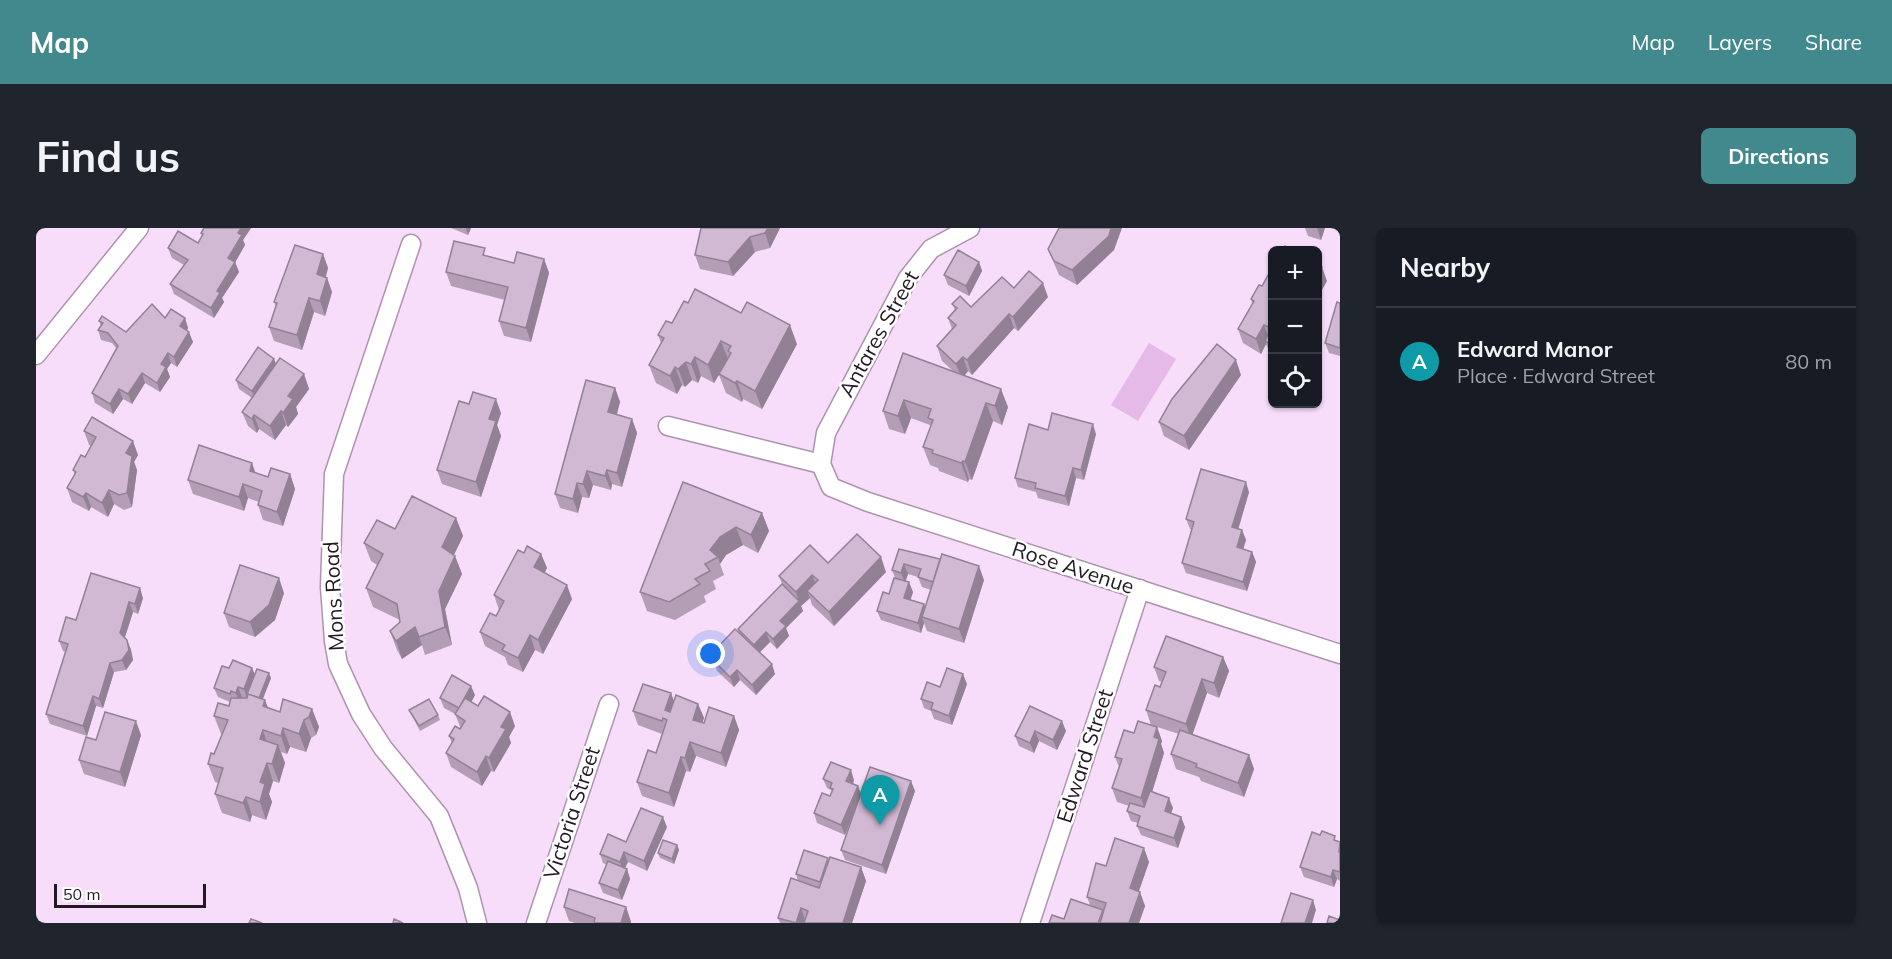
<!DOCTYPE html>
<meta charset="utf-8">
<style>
:root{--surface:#171b24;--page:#20242c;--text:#f1f3f6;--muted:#9ea1a6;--line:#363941;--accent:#41898d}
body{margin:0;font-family:Mulish,sans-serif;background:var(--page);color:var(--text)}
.controls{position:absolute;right:18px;top:18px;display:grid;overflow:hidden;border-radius:9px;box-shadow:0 2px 4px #0004}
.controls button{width:54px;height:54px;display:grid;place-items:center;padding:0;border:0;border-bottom:2px solid var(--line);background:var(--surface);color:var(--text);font:30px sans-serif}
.scale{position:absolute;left:18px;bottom:15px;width:152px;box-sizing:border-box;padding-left:6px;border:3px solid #221923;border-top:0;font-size:16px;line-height:21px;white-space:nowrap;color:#221923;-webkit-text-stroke:4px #fff;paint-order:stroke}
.you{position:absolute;left:675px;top:426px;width:21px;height:21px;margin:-15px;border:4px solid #fff;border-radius:50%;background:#1a73e8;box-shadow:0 0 0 9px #1a73e833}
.badge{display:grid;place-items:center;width:39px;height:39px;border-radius:50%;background:var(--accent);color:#fff;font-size:20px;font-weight:700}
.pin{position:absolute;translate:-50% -50px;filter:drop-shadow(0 2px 3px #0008)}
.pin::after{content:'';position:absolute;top:32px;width:21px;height:18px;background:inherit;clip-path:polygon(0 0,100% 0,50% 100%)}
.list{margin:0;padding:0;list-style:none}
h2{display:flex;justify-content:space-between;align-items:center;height:78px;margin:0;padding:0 24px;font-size:26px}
h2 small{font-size:20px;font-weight:400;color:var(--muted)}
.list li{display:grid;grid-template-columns:39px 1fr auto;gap:18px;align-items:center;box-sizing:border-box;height:108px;padding:0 24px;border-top:2px solid var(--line)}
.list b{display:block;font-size:22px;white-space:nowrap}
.list p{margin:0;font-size:20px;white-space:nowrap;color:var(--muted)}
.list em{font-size:20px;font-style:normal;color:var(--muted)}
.icon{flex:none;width:33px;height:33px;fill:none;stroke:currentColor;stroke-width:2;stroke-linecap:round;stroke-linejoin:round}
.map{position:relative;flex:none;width:1304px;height:695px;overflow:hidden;border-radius:9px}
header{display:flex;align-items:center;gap:36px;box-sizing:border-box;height:84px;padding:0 30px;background:var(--accent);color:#fff}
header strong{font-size:28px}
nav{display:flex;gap:33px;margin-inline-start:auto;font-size:21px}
.intro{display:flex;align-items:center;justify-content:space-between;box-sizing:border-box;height:144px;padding:0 36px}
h1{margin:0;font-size:42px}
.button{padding:15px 27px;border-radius:9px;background:var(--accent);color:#fff;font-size:21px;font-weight:700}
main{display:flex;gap:36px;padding:0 36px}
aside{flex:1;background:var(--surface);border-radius:9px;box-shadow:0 2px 4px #0004}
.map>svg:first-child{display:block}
.green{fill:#e5bae9}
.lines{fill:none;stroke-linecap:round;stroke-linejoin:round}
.minor-casing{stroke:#ac94ae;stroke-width:21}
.minor{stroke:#fff;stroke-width:18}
.wall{fill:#b49eb5;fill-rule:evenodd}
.shaded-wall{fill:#928194}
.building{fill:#d1b8d3;stroke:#928194;stroke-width:1.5}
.labels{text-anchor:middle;stroke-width:5;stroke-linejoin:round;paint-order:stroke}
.street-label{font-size:21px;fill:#221923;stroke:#fff}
</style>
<header>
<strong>Map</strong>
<nav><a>Map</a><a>Layers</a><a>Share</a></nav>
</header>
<div class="intro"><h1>Find us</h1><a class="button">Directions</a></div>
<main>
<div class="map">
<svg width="1304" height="695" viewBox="0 0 1304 695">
<rect width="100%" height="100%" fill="#f7ddf9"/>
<!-- green -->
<path class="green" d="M1113 115 1140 131 1102 193 1075 177Z"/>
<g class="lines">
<!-- minor casing -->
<g class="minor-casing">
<g id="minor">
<path d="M934 0 895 21 872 50 790 205 785 236 795 259 832 274 1304 426"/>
<path d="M375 16 298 246 294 359 298 413 302 436 325 486 347 520 403 588 432 660 441 695"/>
<path d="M0 127 103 0"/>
<path d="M632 198 785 236"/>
<path d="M500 695 573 476"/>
<path d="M994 695 1104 361"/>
</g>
</g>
<!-- minor -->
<use href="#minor" class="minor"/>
</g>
<!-- wall -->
<g class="wall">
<path d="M168 0H215L207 12 209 17 199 34 203 44 186 70 188 74 178 90 138 66 134 56 148 37 136 30 132 20 162 15 166 8 165 5Z"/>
<path d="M415 0H435L432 7Z"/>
<path d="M665 0H744L734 20 719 24 697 48 664 41 659 27Z"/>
<path d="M1269 0H1289L1285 12 1272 8Z"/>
<path d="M1012 21 1078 22 1041 57 1023 47Z"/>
<path d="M287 26 292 40 290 49 291 50 296 64 289 88 278 84 266 122 238 113 233 99 240 78 238 74Z"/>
<path d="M452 28 478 35 508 31 513 45 495 114 468 108 463 93 469 72 415 58 410 44Z"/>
<path d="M943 34 946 43 933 68 912 57 908 47Z"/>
<path d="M1236 40V128L1235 127 1230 116 1225 126 1207 115 1202 101 1216 76 1215 71 1226 58Z"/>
<path d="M978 60 1012 69 982 103 978 100 936 147 932 143 928 148 972 179 966 197 957 193 936 252 933 251 932 254 903 243 902 240 894 237 887 219 895 198 894 197 875 190 869 206 853 201 847 183 918 144 906 133 901 118 916 101 912 90 919 82 916 76 935 79Z"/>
<path d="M652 75 761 116 726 181 707 171 706 174 690 165 683 147 678 155 665 148 662 155 656 152 649 159 646 157 641 166 620 155 613 137 625 115 622 107 636 95Z"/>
<path d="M1304 75V128L1293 125 1289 115Z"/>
<path d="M129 90H149L152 100 151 103 157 114 141 139 135 135 131 141 134 149 124 164 109 155 96 176 87 171 77 186 59 175 56 165 80 120 76 115 65 112 62 102 65 98 63 93 90 104Z"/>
<path d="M240 136 268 146 273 161 260 179 262 186 252 199 250 197 239 212 223 201 221 205 212 198 206 184 216 170 203 161 200 152Z"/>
<path d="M1205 147 1153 222 1128 208 1123 194Z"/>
<path d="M579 160 584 174 581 187 596 191 601 205 586 259 576 256 575 262 557 257 553 270 546 269 542 285 524 280 519 266Z"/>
<path d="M465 185 461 197 465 208 445 269 406 256 401 242Z"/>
<path d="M1012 202 1060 206 1048 252 1040 250 1033 278 1002 270 1000 264 982 259 979 250Z"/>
<path d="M48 203 102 227 98 234 101 242 96 279 88 282 78 276 72 289 55 279 53 283 36 274 31 260 39 247 37 242 49 229 55 218 53 217Z"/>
<path d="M220 245 232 249 254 246 259 261 247 298 227 292 222 277 223 274 212 270 208 283 157 266 152 252Z"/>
<path d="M647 254 726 285 733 303 722 325 707 317 690 327 684 336 688 347 677 353 680 361 668 368 670 374 639 392 611 383 604 364Z"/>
<path d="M1213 264 1202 301 1206 302 1210 312 1207 321 1216 324 1220 334 1211 363 1150 345 1146 335 1156 302 1154 301 1150 291Z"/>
<path d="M420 290 427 308 418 327 419 328 426 346 409 381 416 417 389 427 386 417 366 431 361 422 354 403 364 394V392L337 379 330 360 341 337 335 333 328 315 359 301Z"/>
<path d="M863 321 948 352 928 415 891 403 888 395 885 405 845 392 841 383 853 366 859 350 856 342ZM872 346 882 349 886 359 895 362 889 380 888 376 874 372 877 364 869 353Z"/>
<path d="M488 325 505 326 511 340 508 345 536 371 507 426 499 422 487 444 472 437 469 429 449 418 444 404 460 388 463 382 458 367Z"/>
<path d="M792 335 850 344 798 398 776 377 774 370 765 378 767 383 750 400 753 408 741 421 734 414 724 424 739 446 720 467 704 452 698 459 681 443 678 433 680 430 678 423 703 405 702 401 746 356 743 348Z"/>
<path d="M248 365 239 392 219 409 193 399 188 385Z"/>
<path d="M107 370 102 386 97 384 89 409 91 412 95 422 97 432 90 442 78 444 67 480 60 478 51 508 14 496 10 486 30 424 27 423 23 413 40 392Z"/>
<path d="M1187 429 1193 443 1183 470 1171 465 1156 506 1213 527 1218 541 1208 569 1165 553 1163 549 1140 541 1135 526 1143 506 1115 497 1110 482 1126 454 1123 453 1118 439Z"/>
<path d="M193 440 235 450 226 471 232 480 244 484 276 481 283 499 280 507 275 510 270 524 254 519 251 526 245 524 249 535 243 555 237 553 233 566 236 574 230 592 216 587 214 594 186 585 179 566 183 555 179 554 172 536 178 526 186 506H185L178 488 193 478 194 474 182 469 178 460Z"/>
<path d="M931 456 916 497 898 491 895 483 888 480 885 471 904 459Z"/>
<path d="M635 465 638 473 662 476 668 490 666 495H668L698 488 703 502 690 539 660 528 654 544 650 543 638 579 606 568 601 554 620 525 626 506 602 497 597 483Z"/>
<path d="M439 467 435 474 479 498 473 509 475 515 458 544 455 543 446 558 415 539 410 525 416 515 413 508 425 501 419 486 408 480 404 470Z"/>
<path d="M994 478 1030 503 1021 522 1003 513 998 525 983 518 979 508Z"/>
<path d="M373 482 402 487 404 492 384 503Z"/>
<path d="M1121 499 1126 513 1125 516 1128 525 1116 564 1137 580 1135 585 1145 589 1149 599 1142 620 1105 607 1101 598 1102 595 1095 593 1091 583 1093 578 1081 574 1076 560 1083 539 1079 529 1098 505Z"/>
<path d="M105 507 89 559 48 546 43 532 60 512Z"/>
<path d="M787 551 818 552 817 556 822 558 825 566 879 563 850 646 809 632 805 622 819 582 809 607 781 595 778 585 794 568 796 564 795 562 791 560Z"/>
<path d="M631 599 611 643 592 634 589 640 591 641 594 651 586 672 567 665 563 655 571 637 567 635 564 626 590 614Z"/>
<path d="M1301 613 1304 614V653L1301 651 1298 659 1268 649 1264 639Z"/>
<path d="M641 617 643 622 638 636 624 630 622 625Z"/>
<path d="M793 631 825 639 830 653 816 695H744L742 690 762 653 760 646Z"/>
<path d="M1113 634 1103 663 1109 678 1103 695H1013L1028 691 1054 677 1051 669 1070 638Z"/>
<path d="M528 679H590L595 694V695H539L533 693Z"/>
</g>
<!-- shaded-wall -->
<g class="shaded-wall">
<path d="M205 0H215L207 12 209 17 196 40 192 30 202 5Z"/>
<path d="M430 0H435L432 7Z"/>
<path d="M732 0H744L734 20 729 5Z"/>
<path d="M1075 0H1086L1078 22 1041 57 1036 42Z"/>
<path d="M1281 0H1289L1285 12Z"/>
<path d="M714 9 719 24 697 48 692 34Z"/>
<path d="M287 26 292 40 286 61 281 46Z"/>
<path d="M508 31 513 45 495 114 490 100Z"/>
<path d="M199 34 203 44 186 70 188 74 178 90 175 80 181 63Z"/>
<path d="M943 34 946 43 933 68 930 58Z"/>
<path d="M1286 39 1291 53 1281 71V47Z"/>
<path d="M291 50 296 64 289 88 284 73Z"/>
<path d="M1007 55 1012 69 982 103 977 89Z"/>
<path d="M273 70 278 84 266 122 261 107Z"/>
<path d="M973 86 978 100 936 147 931 132Z"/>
<path d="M149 90 152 100 147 108 144 98Z"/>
<path d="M754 97 761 116 726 181 719 163Z"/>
<path d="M1228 97 1233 111 1229 113 1230 116 1225 126 1220 111Z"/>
<path d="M153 104 157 114 141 139 138 129Z"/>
<path d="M685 113 692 131 678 155 672 137Z"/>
<path d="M132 125 135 135 131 141 134 149 124 164 121 155 125 136Z"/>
<path d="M659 129 665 148 662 155 655 136Z"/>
<path d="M927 129 932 143 926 151 920 136Z"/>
<path d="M238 131 242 140 220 173 216 163Z"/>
<path d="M1200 132 1205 147 1153 222 1148 208Z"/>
<path d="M650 134 656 152 649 159 642 141Z"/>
<path d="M639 139 646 157 641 166 634 148Z"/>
<path d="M106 145 109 155 96 176 92 166Z"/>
<path d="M268 146 273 161 260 179 262 186 252 199 247 185 252 168Z"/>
<path d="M701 153 707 171 706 174 699 155Z"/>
<path d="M579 160 584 174 577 198 572 184Z"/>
<path d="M83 161 87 171 77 186 74 176Z"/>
<path d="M965 161 972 179 966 197 959 178Z"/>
<path d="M460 171 465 185 461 197 465 208 445 269 440 254 453 191Z"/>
<path d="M868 172 875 190 869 206 862 188Z"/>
<path d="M950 175 957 193 936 252 929 234Z"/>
<path d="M245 183 250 197 239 212 234 198Z"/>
<path d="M218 187 223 201 221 205 216 191Z"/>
<path d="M596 191 601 205 586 259 581 245Z"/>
<path d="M1057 196 1060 206 1048 252 1045 242Z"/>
<path d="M97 213 102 227 98 234 101 242 96 279 91 265 90 225Z"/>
<path d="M927 233 933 251 932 254 925 235Z"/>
<path d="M216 235 221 249 214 243Z"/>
<path d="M1037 240 1040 250 1033 278 1029 268Z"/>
<path d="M571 242 576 256 575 262 569 248Z"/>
<path d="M551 243 557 257 553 270 547 256Z"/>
<path d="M254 246 259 261 247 298 241 284Z"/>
<path d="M1210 254 1213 264 1200 309 1196 299Z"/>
<path d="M541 255 546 269 542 285 537 271Z"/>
<path d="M207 256 212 270 208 283 203 269Z"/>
<path d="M73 262 78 276 72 289 66 275Z"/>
<path d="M50 265 55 279 53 283 47 269Z"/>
<path d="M726 285 733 303 722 325 715 307Z"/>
<path d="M420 290 427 308 413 337 406 319Z"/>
<path d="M700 299 707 317 690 327 684 336 682 329 674 322 684 309Z"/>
<path d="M1206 302 1210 312 1205 329 1201 319Z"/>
<path d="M1216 324 1220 334 1211 363 1207 354Z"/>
<path d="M505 326 511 340 504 354 498 339Z"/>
<path d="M419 328 426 346 409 381 416 417 409 399 403 363Z"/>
<path d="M845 329 850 344 798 398 793 384Z"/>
<path d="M868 336 872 346 869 355 865 345Z"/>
<path d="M943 338 948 352 928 415 923 401Z"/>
<path d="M776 347 782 361 771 363 774 370 765 378 767 383 750 400 753 408 741 421 737 411 744 393 763 374 760 364Z"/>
<path d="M243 350 248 365 239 392 219 409 214 394Z"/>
<path d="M873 354 877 364 872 380 868 370Z"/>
<path d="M531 357 536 371 507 426 502 412Z"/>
<path d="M104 360 107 370 102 386 99 376Z"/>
<path d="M93 374 97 384 87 415 84 405Z"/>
<path d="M888 376 891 386 886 389 888 395 885 405 882 395Z"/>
<path d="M379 399 386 417 366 431 360 413Z"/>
<path d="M730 404 734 414 721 427 718 417Z"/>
<path d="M494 407 499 422 487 444 482 430Z"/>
<path d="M91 412 95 422 97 432 90 442 86 432Z"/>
<path d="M1187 429 1193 443 1183 470 1178 455Z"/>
<path d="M74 435 78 444 67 480 63 471Z"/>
<path d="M736 436 739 446 720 467 716 457Z"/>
<path d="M216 440 220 449 211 466 212 470 211 471 208 461Z"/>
<path d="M701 442 704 452 698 459 694 449Z"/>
<path d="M233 445 235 450 225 476 223 471Z"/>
<path d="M927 446 931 456 916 497 913 488Z"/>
<path d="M1166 451 1171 465 1155 511 1150 496Z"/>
<path d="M435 458 439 467 427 490 423 480Z"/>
<path d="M202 459 206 469 203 474 200 465Z"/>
<path d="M635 465 640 480 634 496 629 482Z"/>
<path d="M57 468 60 478 51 508 47 498Z"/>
<path d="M229 472 236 490 227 478Z"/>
<path d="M662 476 668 490 662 506 657 492Z"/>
<path d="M276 481 283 499 280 507 273 489Z"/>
<path d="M474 484 479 498 473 509 475 515 458 544 453 530 465 499Z"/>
<path d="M698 488 703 502 690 539 685 525Z"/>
<path d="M268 492 275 510 270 524 263 506Z"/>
<path d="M100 493 105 507 89 559 84 544Z"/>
<path d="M1026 493 1030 503 1021 522 1017 512Z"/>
<path d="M1121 499 1126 513 1125 516 1128 525 1110 584 1105 570 1118 509Z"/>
<path d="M247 500 254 519 251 526 245 508Z"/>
<path d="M227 502 233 521 224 511Z"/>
<path d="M999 503 1003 513 998 525 994 515Z"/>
<path d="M654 514 660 528 654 544 649 530Z"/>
<path d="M242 517 249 535 243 555 236 536Z"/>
<path d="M1213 527 1218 541 1208 569 1202 555Z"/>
<path d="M450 528 455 543 446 558 441 544Z"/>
<path d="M645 529 650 543 638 579 633 565Z"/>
<path d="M231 535 237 553 233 566 236 574 230 592 224 574V554Z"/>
<path d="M815 542 818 552 814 563 810 553Z"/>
<path d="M875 553 879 563 850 646 846 637Z"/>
<path d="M822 558 825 567 809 607 805 597Z"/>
<path d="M210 569 216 587 214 594 207 575Z"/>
<path d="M1133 570 1137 580 1132 593 1129 583Z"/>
<path d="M627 589 631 599 611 643 608 633Z"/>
<path d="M1145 589 1149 599 1142 620 1138 610Z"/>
<path d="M641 617 643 622 638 636 636 631Z"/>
<path d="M1108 620 1113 634 1099 674 1094 660Z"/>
<path d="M588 624 592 634 587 644 584 634Z"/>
<path d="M825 639 830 653 816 695H807Z"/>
<path d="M591 641 594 651 586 672 582 662Z"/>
<path d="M1297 642 1301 651 1298 659 1295 649Z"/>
<path d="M1104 664 1109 678 1103 695H1093Z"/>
<path d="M1277 672 1280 682 1276 695H1269Z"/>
<path d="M590 679 595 694V695H585Z"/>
<path d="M765 680 770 695H760Z"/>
</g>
<!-- building -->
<g class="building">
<path d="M168 0H205L202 5 206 7 192 30 199 34 181 63 184 65 175 80 134 56 152 32 132 20 142 3 162 15 167 6 165 5Z"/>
<path d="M665 0H732L729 5 714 9 692 34 659 27Z"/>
<path d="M1023 0H1075L1073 8 1036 42 1018 33 1012 21Z"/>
<path d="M418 13 449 20 447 27 478 35 481 24 508 31 490 100 463 93 472 59 410 44Z"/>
<path d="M259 17 287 26 281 46 291 50 284 73 273 70 261 107 233 99 241 75 238 74Z"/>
<path d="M1249 18 1256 22H1246Z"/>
<path d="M922 22 943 34 930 58 908 47Z"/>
<path d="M1281 37 1286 39 1281 47Z"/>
<path d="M1236 40V117L1229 113 1235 100 1228 97 1220 111 1202 101 1218 73 1215 71 1223 57 1226 58Z"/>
<path d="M993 43 1007 55 977 89 973 86 931 132 927 129 920 136 901 118 920 97 912 90 921 80 916 76 924 68 935 79 966 49 978 60Z"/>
<path d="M659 61 705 85 711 74 754 97 719 163 701 153 699 155 683 146 695 125 692 123 695 118 685 113 672 137 659 129 655 136 650 134 642 141 639 139 634 148 613 137 628 110 622 107 630 93 636 95 648 73 652 75Z"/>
<path d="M1301 74 1304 75V120L1289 115Z"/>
<path d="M116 76 129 90 135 81 149 90 144 98 153 104 138 129 132 125 125 136 130 139 121 155 106 145 92 166 83 161 74 176 56 165 82 118 72 105 62 102 67 95 63 93 66 88 90 104Z"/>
<path d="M1181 116 1200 132 1148 208 1123 194 1136 171Z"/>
<path d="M222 119 238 131 216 163 200 152Z"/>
<path d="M867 125 965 161 959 178 950 175 929 234 927 233 925 235 896 225 897 222 887 219 897 192 892 190 895 181 868 172 862 188 847 183Z"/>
<path d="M244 130 268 146 252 168 257 171 247 185 245 183 234 198 218 187 216 191 206 184Z"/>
<path d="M550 152 579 160 572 184 596 191 581 245 571 242 569 248 551 243 547 256 541 255 537 271 519 266Z"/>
<path d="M437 164 460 171 453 191 460 193 440 254 401 242 423 173 433 176Z"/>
<path d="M1016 185 1057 196 1045 242 1037 240 1029 268 999 260 1000 255 979 250 993 196 1012 202Z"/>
<path d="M56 189 97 213 90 225 96 228 91 265 83 267 73 262 66 275 50 265 47 269 31 260 40 244 37 242 45 227 49 229 60 209 48 203Z"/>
<path d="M163 217 216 235 214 243 232 249 235 240 254 246 241 284 222 277 226 263 207 256 203 269 152 252Z"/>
<path d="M1165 241 1210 254 1196 299 1206 302 1201 319 1216 324 1207 354 1146 335 1158 294 1150 291Z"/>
<path d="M647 254 726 285 715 307 700 299 684 309 674 322 682 329 669 336 674 343 659 351 664 356 633 374 604 364Z"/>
<path d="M376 268 420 290 406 319 419 328 403 363 409 399 383 409 379 399 360 413 354 403 364 394 361 376 330 360 347 326 328 315 341 292 359 301Z"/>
<path d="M821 306 845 329 793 384 771 363 782 352 776 347 760 364 743 348 774 317 792 335Z"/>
<path d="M491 318 505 326 498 339 531 357 502 412 494 407 482 430 466 422 469 417 444 404 454 385 460 388 468 373 458 367 482 322 488 325Z"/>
<path d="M863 321 904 331 897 354 882 349 885 341 868 336 865 345 856 342Z"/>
<path d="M906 326 943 338 923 401 886 389Z"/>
<path d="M204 337 243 350 233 377 214 394 188 385Z"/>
<path d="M55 345 104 360 99 376 93 374 84 405 91 412 93 422 86 432 74 435 63 471 57 468 47 498 10 486 32 416 23 413 30 389 40 392Z"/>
<path d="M858 350 873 354 868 370 888 376 882 395 841 383 847 364 853 366Z"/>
<path d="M746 356 763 373 744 393 750 398 737 411 730 404 718 417 702 401Z"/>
<path d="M699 401 736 436 716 457 701 442 694 449 678 433 683 428 678 423Z"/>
<path d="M1130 408 1187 429 1178 455 1166 451 1150 496 1110 482 1119 457 1124 459 1130 444 1118 439Z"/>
<path d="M197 432 216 440 208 461 202 459 200 465 195 463 194 466 178 460 186 438 193 440Z"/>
<path d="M911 440 927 446 913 488 895 481 897 475 885 471 891 454 904 459Z"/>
<path d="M221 441 233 445 223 470 211 466Z"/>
<path d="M416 447 435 458 423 480 404 470Z"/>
<path d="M607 456 635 465 629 482 634 484 640 467 662 476 657 492 668 495 673 479 698 488 685 525 654 514 649 530 645 529 633 565 601 554 612 522 620 525 631 492 627 490 626 493 597 483Z"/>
<path d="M212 466 229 472 227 478 244 484 247 471 276 481 273 489 268 492 263 506 247 500 245 508 227 502 224 511 242 517 236 536 231 535 224 554 229 556 224 574 210 569 207 575 179 566 187 540 172 536 175 525 178 526 192 492 178 488 182 475 193 478 195 470H211Z"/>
<path d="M448 468 474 484 465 499 470 501 453 530 450 528 441 544 410 525 418 511 413 508 419 498 424 501 429 493 419 486 429 470 442 478Z"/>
<path d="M393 471 402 487 383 498 373 482Z"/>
<path d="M994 478 1026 493 1017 512 999 503 994 515 979 508Z"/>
<path d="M69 484 100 493 84 544 43 532 50 509 60 512Z"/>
<path d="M1102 493 1121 499 1118 509 1123 511 1105 570 1076 560 1086 531 1079 529 1088 502 1098 505Z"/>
<path d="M1144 502 1213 527 1202 555 1160 539 1161 536 1135 526Z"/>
<path d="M795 534 815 542 810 553 822 558 805 597 778 585 786 565 794 568 797 561 794 560 796 555 787 551Z"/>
<path d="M834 539 875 553 846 637 805 622Z"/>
<path d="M1114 563 1133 570 1129 583 1145 589 1138 610 1101 598 1104 588 1091 583 1094 575 1108 579Z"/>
<path d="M605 580 627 589 608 633 588 624 584 634 564 626 572 606 590 614Z"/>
<path d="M1286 603 1299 608 1298 612 1304 614 1303 624H1304V644L1297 642 1295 649 1264 639 1276 604 1284 607Z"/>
<path d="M1079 610 1108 620 1094 660 1104 664 1093 695H1064L1070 675 1051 669 1060 635 1070 638Z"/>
<path d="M627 612 641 617 636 631 622 625Z"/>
<path d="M768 622 792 630 784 654 760 646Z"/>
<path d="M794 629 825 639 807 695H768L772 683 765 680 760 695 742 690 755 650 783 660Z"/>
<path d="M572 633 591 641 582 662 563 655Z"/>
<path d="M533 661 590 679 585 695H558L559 690 528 679Z"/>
<path d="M1255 665 1277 672 1269 695H1245Z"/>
<path d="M1035 671 1067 682 1062 695H1013L1016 687 1028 691Z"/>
<path d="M1293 688 1304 692V695H1291Z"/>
<path d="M215 691 226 695H213Z"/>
<path d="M358 691 367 695H357Z"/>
</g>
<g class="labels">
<!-- street labels -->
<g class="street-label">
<text transform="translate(843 106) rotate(-61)" y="7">Antares Street</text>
<text transform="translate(1037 340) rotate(18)" y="7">Rose Avenue</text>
<text transform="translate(298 368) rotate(-93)" y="7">Mons Road</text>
<text transform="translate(1049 528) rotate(-72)" y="7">Edward Street</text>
<text transform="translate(536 585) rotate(-72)" y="7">Victoria Street</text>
</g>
</g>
</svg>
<div class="controls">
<button>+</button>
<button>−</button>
<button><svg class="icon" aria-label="locate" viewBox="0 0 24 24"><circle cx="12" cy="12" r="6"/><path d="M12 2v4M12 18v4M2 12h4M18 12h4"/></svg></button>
</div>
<div class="scale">50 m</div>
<div class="you"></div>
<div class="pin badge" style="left:844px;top:597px;background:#0f9aa8">A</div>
</div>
<aside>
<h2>Nearby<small></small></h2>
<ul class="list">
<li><span class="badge" style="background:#0f9aa8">A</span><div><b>Edward Manor</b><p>Place · Edward Street</p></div><em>80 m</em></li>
</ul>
</aside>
</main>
